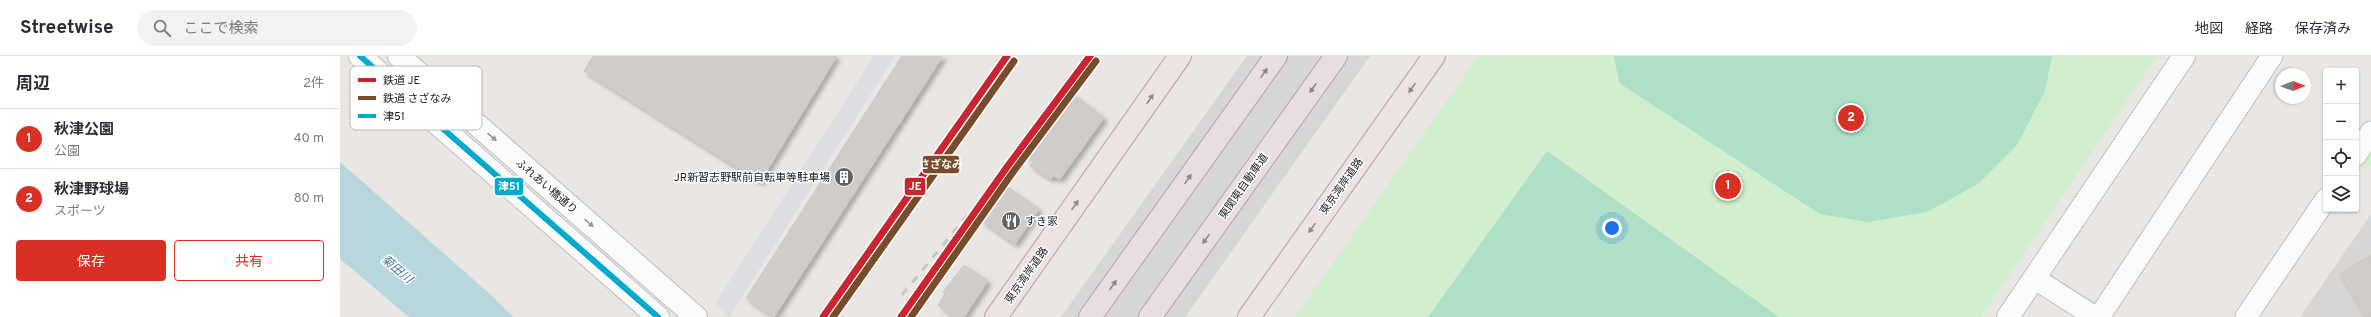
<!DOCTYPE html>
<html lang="ja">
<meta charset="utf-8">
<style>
:root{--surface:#fff;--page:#f2f2f3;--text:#2b2b33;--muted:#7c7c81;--line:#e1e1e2;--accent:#d93025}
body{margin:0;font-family:Overpass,"Noto Sans JP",sans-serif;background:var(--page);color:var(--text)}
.controls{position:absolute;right:12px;top:12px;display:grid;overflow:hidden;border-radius:4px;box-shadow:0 1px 3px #0004}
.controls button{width:36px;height:36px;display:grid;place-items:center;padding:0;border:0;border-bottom:1px solid var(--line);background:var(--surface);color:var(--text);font:20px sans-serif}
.compass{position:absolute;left:1935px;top:12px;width:36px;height:36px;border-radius:50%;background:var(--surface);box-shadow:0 1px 3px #0004;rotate:89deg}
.you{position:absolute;left:1272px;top:172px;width:14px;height:14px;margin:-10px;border:3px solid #fff;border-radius:50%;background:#1a73e8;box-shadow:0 0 0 6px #1a73e833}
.badge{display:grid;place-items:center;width:26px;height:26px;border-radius:50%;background:var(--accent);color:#fff;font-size:13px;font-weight:700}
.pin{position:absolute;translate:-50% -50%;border:2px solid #fff;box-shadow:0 1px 4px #0006}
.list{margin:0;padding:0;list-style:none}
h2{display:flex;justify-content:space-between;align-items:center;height:52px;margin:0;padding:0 16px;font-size:17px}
h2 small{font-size:13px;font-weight:400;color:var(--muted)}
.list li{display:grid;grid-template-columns:26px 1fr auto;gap:12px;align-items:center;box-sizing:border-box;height:60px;padding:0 16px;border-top:1px solid var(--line)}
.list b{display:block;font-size:15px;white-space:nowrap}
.list p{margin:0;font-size:13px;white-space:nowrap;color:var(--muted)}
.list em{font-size:13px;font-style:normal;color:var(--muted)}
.actions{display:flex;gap:8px;padding:12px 16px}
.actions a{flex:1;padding:9px 0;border:1px solid var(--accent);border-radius:4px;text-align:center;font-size:14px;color:var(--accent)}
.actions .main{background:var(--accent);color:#fff}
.icon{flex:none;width:22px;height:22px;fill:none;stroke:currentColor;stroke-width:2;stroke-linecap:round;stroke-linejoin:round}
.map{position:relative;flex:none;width:2031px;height:261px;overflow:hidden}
header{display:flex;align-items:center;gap:24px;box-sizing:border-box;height:56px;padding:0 20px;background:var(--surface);border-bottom:1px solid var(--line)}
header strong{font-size:19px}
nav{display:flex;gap:22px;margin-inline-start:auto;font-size:14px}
.search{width:280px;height:36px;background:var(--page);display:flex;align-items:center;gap:10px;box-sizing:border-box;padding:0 14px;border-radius:22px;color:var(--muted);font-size:15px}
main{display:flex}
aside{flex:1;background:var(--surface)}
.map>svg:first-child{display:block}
.residential{fill:#d8d6d5}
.park{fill:#d1efce}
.pitch{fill:#afdfc6}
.plaza{fill:#dedde2}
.water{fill:#b7d7dc}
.pier{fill:#d6d6d4}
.building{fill:#d0ccca;stroke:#ccc8c4;filter:url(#shadow)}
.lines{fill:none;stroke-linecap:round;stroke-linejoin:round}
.minor-casing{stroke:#c0bfbe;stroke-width:23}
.tertiary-casing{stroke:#c0bfbe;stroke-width:24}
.trunk-casing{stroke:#bc9ca8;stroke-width:24}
.motorway-casing{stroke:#bc9ca8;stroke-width:24}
.minor{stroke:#fcfbfb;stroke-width:21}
.tertiary{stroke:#fcfbfb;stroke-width:22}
.trunk{stroke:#ece3e2;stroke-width:22}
.motorway{stroke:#e8dde0;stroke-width:22}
.rail{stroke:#c9c8c8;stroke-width:3;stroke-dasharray:8 8;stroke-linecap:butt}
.bus-1-casing{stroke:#fff;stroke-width:9}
.bus-1{stroke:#00a9ce;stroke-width:6}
.rail-1-casing{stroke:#fff;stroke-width:10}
.rail-2-casing{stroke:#fff;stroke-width:10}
.rail-1{stroke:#c9242f;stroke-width:7}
.rail-2{stroke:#7a4b2a;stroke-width:7}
.oneway{fill:#8c8687}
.oneway2{fill:#8e8988}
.oneway3{fill:#979696}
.labels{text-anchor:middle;stroke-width:3;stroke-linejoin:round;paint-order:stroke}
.poi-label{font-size:11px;fill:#1b1b1b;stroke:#fff;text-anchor:end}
.street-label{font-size:11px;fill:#1b1b1b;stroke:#fff}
.water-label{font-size:12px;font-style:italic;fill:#497a9f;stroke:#fff}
.key{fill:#fff;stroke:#bbb;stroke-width:1}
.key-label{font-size:11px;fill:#1b1b1b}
.line-badge{stroke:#fff;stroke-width:1.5}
.badge-label{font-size:11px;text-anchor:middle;font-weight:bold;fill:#fff}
</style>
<header>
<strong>Streetwise</strong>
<div class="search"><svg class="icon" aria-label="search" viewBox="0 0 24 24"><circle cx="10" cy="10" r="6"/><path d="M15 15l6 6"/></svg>ここで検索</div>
<nav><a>地図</a><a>経路</a><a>保存済み</a></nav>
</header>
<main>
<aside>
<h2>周辺<small>2件</small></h2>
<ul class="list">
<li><span class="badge">1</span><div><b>秋津公園</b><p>公園</p></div><em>40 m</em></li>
<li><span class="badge">2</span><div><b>秋津野球場</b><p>スポーツ</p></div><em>80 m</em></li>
</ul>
<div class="actions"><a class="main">保存</a><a>共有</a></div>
</aside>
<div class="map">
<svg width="2031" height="261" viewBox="0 0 2031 261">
<defs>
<filter id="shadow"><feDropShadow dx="3.5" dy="3.5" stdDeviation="2" flood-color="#0004"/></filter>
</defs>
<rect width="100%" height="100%" fill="#e9e6e3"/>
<!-- residential -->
<path class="residential" d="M2031 158V261H1960Z"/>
<!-- park -->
<g class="park">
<path d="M1138 0H1817L1641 261H955Z"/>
<path d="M2031 91V110L2016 114V113Z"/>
</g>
<!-- pitch -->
<g class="pitch">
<path d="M1274 0H1712L1705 35 1677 89 1638 128 1587 156 1527 166 1480 158 1279 27Z"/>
<path d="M1207 95 1439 261H1088Z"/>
</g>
<!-- plaza -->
<path class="plaza" d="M534 0H555L389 261 375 248Z"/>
<!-- water -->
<path class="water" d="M0 106 151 239 173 261H69L0 203Z"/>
<!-- pier -->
<path class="pier" d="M907 0H1030L845 261H721Z"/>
<!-- building -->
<g class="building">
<path d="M253 0H497L420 126 244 15Z"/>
<path d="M562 0H603L434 261 406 242Z"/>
<path d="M733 38 764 62 720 123 714 120 711 123 690 110 693 105 689 104 696 94 694 93Z"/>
<path d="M666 130 699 153 675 188 642 165Z"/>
<path d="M2031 199V261H2026L2000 218Z"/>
<path d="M624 209 648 225 624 261H615L598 249 605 238 603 236Z"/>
</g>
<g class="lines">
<!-- minor casing -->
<g class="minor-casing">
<g id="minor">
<path d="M2016 99 2031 76"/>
<path d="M1694 222 1755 261"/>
<path d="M1759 261 1932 0"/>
<path d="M1906 261 1986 143"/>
</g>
</g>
<!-- tertiary casing -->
<g class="tertiary-casing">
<g id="tertiary">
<path d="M20 0 318 261"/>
<path d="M59 0 356 261"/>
<path d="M1668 261 1844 0"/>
</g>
</g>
<!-- trunk casing -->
<g class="trunk-casing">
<g id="trunk">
<path d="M656 261 840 0"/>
<path d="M909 261 1094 0"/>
</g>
</g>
<!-- motorway casing -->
<g class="motorway-casing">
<g id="motorway">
<path d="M750 261 936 0"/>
<path d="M810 261 996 0"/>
</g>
</g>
<!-- minor -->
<use href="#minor" class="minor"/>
<!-- tertiary -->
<use href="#tertiary" class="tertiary"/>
<!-- trunk -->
<use href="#trunk" class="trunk"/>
<!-- motorway -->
<use href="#motorway" class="motorway"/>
<!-- rail -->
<path class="rail" d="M562 239 667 111"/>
<!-- bus-1 casing -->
<g class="bus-1-casing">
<path id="bus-1" d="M20 0 318 261"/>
</g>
<!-- bus-1 -->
<use href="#bus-1" class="bus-1"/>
<!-- rail-1 casing -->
<g class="rail-1-casing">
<g id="rail-1">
<path d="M483 261 667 0"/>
<path d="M561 261 667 111 750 0"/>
</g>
</g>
<!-- rail-2 casing -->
<g class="rail-2-casing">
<g id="rail-2">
<path d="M493 261 674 5"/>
<path d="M571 261 673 116 756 5"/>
</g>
</g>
<!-- rail-1 -->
<use href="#rail-1" class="rail-1"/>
<!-- rail-2 -->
<use href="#rail-2" class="rail-2"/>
</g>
<!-- one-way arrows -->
<defs><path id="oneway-solid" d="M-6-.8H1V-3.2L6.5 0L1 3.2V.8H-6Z"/></defs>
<g class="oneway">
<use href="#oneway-solid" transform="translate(924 17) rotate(-55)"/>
<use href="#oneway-solid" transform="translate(973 32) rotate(125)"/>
<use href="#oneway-solid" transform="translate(848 123) rotate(-55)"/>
<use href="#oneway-solid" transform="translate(866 183) rotate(125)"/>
<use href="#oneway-solid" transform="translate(773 229) rotate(-55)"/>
</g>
<g class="oneway2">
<use href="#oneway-solid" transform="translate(1072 32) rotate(125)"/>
<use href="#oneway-solid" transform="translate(810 43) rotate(-55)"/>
<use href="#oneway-solid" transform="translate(735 149) rotate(-55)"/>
<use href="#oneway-solid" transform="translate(972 172) rotate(125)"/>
</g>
<g class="oneway3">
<use href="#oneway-solid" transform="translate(152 81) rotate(41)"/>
<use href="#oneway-solid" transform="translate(249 167) rotate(41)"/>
</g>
<!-- icons -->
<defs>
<g id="building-disc" transform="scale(1)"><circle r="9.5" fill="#636261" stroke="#fff"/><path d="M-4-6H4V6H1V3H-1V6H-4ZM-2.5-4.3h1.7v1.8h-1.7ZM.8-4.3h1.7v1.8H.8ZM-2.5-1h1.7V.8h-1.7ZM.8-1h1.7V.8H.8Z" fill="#fff"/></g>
<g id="restaurant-disc" transform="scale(1)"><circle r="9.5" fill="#636261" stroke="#fff"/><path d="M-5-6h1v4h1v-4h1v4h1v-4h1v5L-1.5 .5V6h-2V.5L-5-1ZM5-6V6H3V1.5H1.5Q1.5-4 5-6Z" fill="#fff"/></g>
</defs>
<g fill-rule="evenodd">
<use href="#building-disc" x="504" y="121"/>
<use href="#restaurant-disc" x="671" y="165"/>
</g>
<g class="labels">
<!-- poi labels -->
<g class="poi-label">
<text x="490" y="125">JR新習志野駅前自転車等駐車場</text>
<text x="685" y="169" text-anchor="start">すき家</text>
</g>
<!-- street labels -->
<g class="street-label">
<text transform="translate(207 130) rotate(41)" y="4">ふれあい橋通り</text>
<text transform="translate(903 130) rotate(-55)" y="4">東関東自動車道</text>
<text transform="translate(1001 130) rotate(-55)" y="4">東京湾岸道路</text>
<text transform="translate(686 219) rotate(-55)" y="4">東京湾岸道路</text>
</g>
<!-- water labels -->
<g class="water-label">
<text transform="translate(57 213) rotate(40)" y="4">菊田川</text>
</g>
</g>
<!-- legend -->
<rect x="10" y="10" width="132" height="64" rx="6" class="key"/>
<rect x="18" y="22" width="18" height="4" fill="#c9242f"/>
<rect x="18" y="40" width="18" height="4" fill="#7a4b2a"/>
<rect x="18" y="58" width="18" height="4" fill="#00a9ce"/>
<g class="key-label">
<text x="43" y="28">鉄道 JE</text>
<text x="43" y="46">鉄道 さざなみ</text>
<text x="43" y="64">津51</text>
</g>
<g class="line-badge">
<rect x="582" y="99" width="38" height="19" rx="4" fill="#7a4b2a"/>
<rect x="154" y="121" width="30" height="19" rx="4" fill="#00a9ce"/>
<rect x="564" y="121" width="22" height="19" rx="4" fill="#c9242f"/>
</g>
<g class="badge-label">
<text x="601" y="112">さざなみ</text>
<text x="169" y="134">津51</text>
<text x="575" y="134">JE</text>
</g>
</svg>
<div class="controls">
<button>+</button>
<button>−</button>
<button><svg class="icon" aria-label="locate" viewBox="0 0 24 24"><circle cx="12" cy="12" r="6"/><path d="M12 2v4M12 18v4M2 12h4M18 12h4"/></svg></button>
<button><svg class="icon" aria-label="layers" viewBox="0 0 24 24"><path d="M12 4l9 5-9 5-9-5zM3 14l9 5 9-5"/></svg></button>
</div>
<svg class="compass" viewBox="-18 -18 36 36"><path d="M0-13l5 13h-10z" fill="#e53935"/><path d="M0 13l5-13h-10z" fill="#7c7c81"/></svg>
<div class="you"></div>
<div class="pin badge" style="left:1388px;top:130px">1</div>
<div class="pin badge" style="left:1511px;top:62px">2</div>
</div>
</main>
